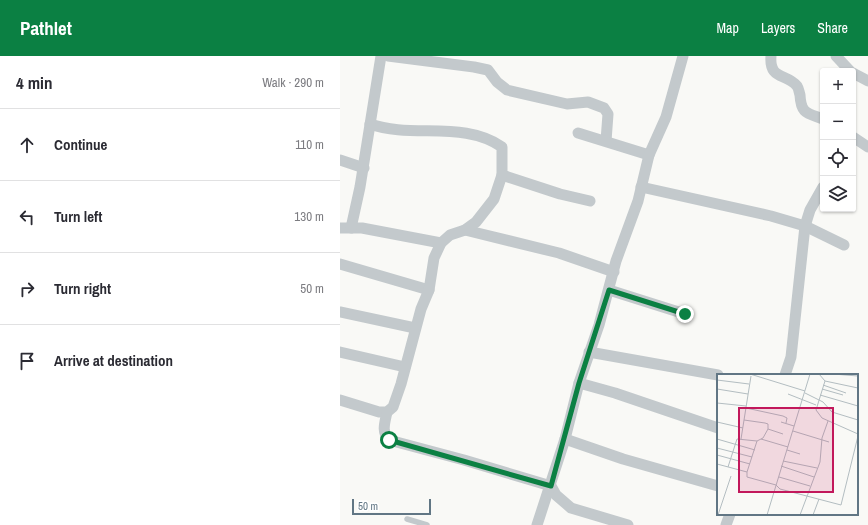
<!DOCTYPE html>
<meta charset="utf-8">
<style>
:root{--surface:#fff;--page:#f2f2f3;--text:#2b2b33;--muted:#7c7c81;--line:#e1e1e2;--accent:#0b8043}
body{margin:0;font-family:"Archivo Narrow",sans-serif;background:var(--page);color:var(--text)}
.controls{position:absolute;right:12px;top:12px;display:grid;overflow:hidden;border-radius:4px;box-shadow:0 1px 3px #0004}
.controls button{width:36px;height:36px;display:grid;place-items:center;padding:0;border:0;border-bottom:1px solid var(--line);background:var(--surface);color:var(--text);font:20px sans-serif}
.scale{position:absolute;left:12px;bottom:10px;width:79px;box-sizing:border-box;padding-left:4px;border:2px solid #617684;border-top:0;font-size:11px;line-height:14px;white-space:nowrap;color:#617684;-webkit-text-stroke:3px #fff;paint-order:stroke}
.stop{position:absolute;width:12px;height:12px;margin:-9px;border:3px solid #0b8043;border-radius:50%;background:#fff}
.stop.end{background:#0b8043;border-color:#fff;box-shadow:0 1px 4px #0008}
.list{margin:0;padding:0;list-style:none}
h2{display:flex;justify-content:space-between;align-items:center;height:52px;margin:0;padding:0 16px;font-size:17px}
h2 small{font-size:13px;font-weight:400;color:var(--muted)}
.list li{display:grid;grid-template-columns:26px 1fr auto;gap:12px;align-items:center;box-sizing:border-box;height:72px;padding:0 16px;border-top:1px solid var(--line)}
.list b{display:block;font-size:15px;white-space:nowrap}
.list em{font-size:13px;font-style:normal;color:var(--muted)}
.icon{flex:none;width:22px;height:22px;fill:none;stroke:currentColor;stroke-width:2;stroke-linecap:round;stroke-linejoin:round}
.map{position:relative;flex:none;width:528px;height:469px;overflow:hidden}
header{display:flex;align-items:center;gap:24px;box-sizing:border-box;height:56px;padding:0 20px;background:var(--accent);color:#fff}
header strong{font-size:19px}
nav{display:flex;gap:22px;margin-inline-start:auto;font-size:14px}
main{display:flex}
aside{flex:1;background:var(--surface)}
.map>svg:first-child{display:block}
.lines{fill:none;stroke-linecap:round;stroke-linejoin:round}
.service{stroke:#c3c9cc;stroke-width:5.5}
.minor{stroke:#c3c9cc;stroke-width:11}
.route{stroke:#0b8043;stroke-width:5}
.inset-road{fill:none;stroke:#b3bdc1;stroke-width:1}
.view{fill:#c2185b;fill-opacity:0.15;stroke:#c2185b;stroke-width:2}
.inset-edge{fill:none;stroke:#617684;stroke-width:2}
</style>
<header>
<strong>Pathlet</strong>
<nav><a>Map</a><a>Layers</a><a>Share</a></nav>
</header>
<main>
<aside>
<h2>4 min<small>Walk · 290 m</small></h2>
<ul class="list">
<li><svg class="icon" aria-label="ahead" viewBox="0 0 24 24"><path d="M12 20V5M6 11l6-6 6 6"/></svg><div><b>Continue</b></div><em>110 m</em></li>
<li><svg class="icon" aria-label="left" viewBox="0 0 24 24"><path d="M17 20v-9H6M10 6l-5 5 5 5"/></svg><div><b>Turn left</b></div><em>130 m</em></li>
<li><svg class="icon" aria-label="right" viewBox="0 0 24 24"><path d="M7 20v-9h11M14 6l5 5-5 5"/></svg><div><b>Turn right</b></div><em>50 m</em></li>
<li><svg class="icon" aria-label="arrive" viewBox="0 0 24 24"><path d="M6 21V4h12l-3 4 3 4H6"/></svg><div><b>Arrive at destination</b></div></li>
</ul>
</aside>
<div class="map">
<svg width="528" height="469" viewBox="0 0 528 469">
<rect width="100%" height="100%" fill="#f9f9f6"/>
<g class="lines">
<!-- service -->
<path class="service" d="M67 463 87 469"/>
<!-- minor -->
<g class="minor">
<path d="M48 0 134 11 148 14 157 26 167 34 227 48 248 46 264 52 268 58 266 85"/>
<path d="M431 0C429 24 446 17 457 30 459 33 459 36 460 39 461 58 467 57 483 63"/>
<path d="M496 0 510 15"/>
<path d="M513 17 528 25"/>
<path d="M30 68C72 83 124 64 162 91V119L220 138 250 145"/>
<path d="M238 77 309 99"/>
<path d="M513 81 528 91"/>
<path d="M0 104 24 112"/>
<path d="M301 131 431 160 465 170 504 189"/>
<path d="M0 172H22L101 187"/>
<path d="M11 172 20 131 41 0"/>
<path d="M125 174 219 197 274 216"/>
<path d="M0 208 89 234"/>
<path d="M269 234 345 258"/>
<path d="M0 256 75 272"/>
<path d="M0 296 65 311"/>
<path d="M249 296 378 319"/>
<path d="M445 319 451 301 465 170 470 154 483 131"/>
<path d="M239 327 275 337 378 372"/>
<path d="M0 344 39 356H47L53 351 61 328 81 253 89 234 94 202 101 187 110 179 125 174 136 166 154 143 162 119"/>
<path d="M47 356C45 366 41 376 49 384L124 404 211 430 216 439 231 452 288 469"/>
<path d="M225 383 283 403 378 430"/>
<path d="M197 469 225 383 239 327 259 269 276 205 298 145 309 99 326 61 343 0"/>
<path d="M386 469 390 458"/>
</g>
</g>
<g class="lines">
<!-- route -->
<path class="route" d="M49 384 211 430 239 327 269 234 345 258"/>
</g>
<!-- overview -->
<g transform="translate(377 318)">
<rect width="141" height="141" fill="#f9f9f6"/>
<path class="inset-road" d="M33 0 88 17M102 0 108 7 141 14M116 0 141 2M0 6 32 10M108 7 99 36 105 44 141 60M106 11 129 19M0 15 31 20M105 15 126 21M88 19 106 28 115 38 141 46M71 20 99 31M103 21 141 32M0 29 29 32M29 34 66 42 70 44 69 49M27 46 48 49 51 50V55L66 60M0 48 26 54M64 48 77 52M76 57 112 68M0 65 38 76M24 65 34 2M44 65 71 73M0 74 35 83M70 76 83 80M0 81 33 90M66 87 100 94M0 90 30 98 40 67M64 92 97 103M11 93 20 65 40 67 46 64 51 55M30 98V103L59 111 63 115 124 131 141 62M62 103 93 112M1 141 14 102M50 141 93 0M83 141 103 88 105 64 111 47M96 141 102 125"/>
<path class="view" d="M22 34H116V118H22Z"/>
<rect width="141" height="141" class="inset-edge"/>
</g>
</svg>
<div class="controls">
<button>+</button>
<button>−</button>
<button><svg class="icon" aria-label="locate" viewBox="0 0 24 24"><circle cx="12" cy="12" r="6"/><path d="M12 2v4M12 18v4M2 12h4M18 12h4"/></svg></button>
<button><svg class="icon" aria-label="layers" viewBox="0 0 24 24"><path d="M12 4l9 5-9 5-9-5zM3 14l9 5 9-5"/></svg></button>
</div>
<div class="scale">50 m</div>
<div class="stop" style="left:49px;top:384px"></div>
<div class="stop end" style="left:345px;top:258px"></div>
</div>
</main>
